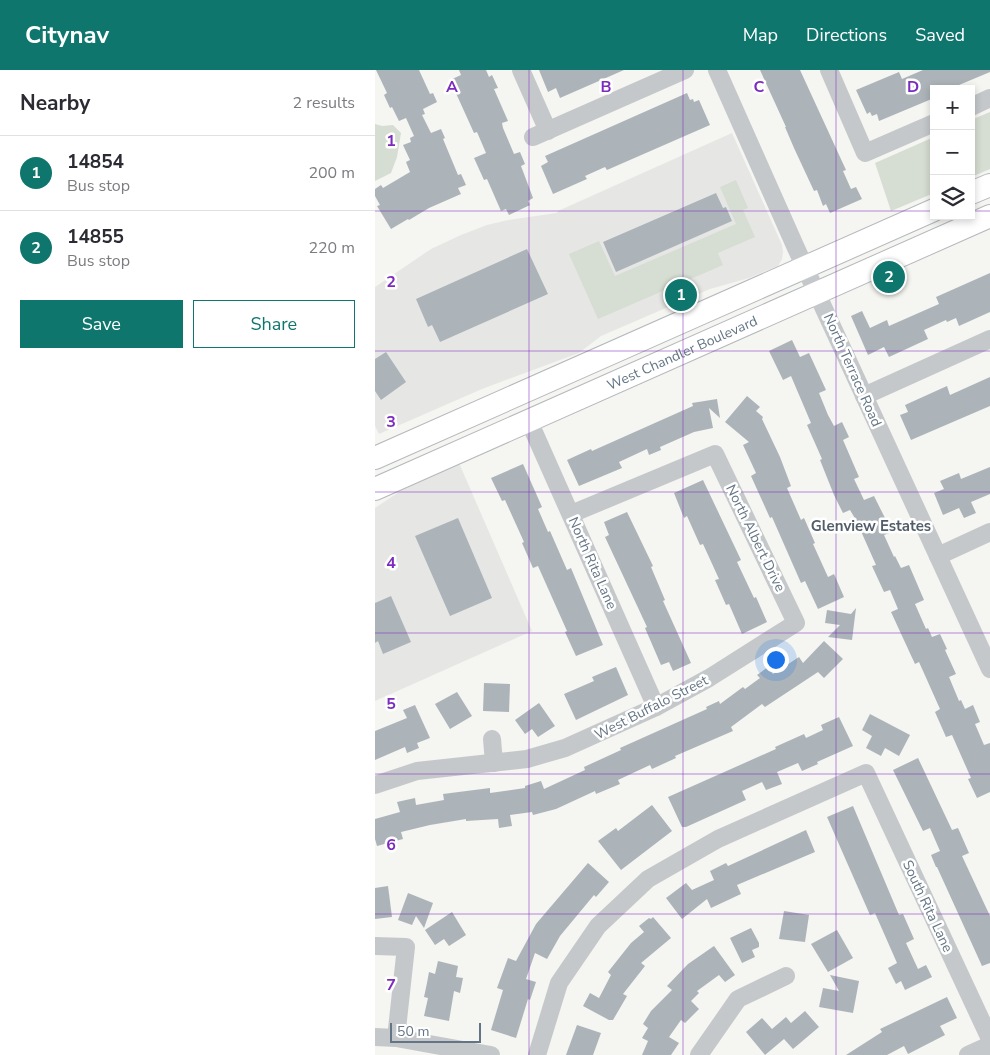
<!DOCTYPE html>
<meta charset="utf-8">
<style>
:root{--surface:#fff;--page:#f7f7f7;--text:#2b2b33;--muted:#7c7c81;--line:#e1e1e2;--accent:#0f766e}
body{margin:0;font-family:"Nunito Sans",sans-serif;background:var(--page);color:var(--text)}
.controls{position:absolute;right:15px;top:15px;display:grid;overflow:hidden;border-radius:0px;box-shadow:0 2px 8px #0003}
.controls button{width:45px;height:45px;display:grid;place-items:center;padding:0;border:0;border-bottom:1px solid var(--line);background:var(--surface);color:var(--text);font:25px sans-serif}
.scale{position:absolute;left:15px;bottom:12px;width:91px;box-sizing:border-box;padding-left:5px;border:2px solid #637584;border-top:0;font-size:14px;line-height:18px;white-space:nowrap;color:#637584;-webkit-text-stroke:4px #fff;paint-order:stroke}
.you{position:absolute;left:400px;top:589px;width:18px;height:18px;margin:-12px;border:4px solid #fff;border-radius:50%;background:#1a73e8;box-shadow:0 0 0 8px #1a73e833}
.badge{display:grid;place-items:center;width:32px;height:32px;border-radius:50%;background:var(--accent);color:#fff;font-size:16px;font-weight:700}
.pin{position:absolute;translate:-50% -50%;border:2px solid #fff;box-shadow:0 1px 5px #0006}
.list{margin:0;padding:0;list-style:none}
h2{display:flex;justify-content:space-between;align-items:center;height:65px;margin:0;padding:0 20px;font-size:21px}
h2 small{font-size:16px;font-weight:400;color:var(--muted)}
.list li{display:grid;grid-template-columns:32px 1fr auto;gap:15px;align-items:center;box-sizing:border-box;height:75px;padding:0 20px;border-top:1px solid var(--line)}
.list b{display:block;font-size:19px;white-space:nowrap}
.list p{margin:0;font-size:16px;white-space:nowrap;color:var(--muted)}
.list em{font-size:16px;font-style:normal;color:var(--muted)}
.actions{display:flex;gap:10px;padding:15px 20px}
.actions a{flex:1;padding:11px 0;border:1px solid var(--accent);border-radius:0px;text-align:center;font-size:18px;color:var(--accent)}
.actions .main{background:var(--accent);color:#fff}
.icon{flex:none;width:28px;height:28px;fill:none;stroke:currentColor;stroke-width:2;stroke-linecap:round;stroke-linejoin:round}
.map{position:relative;flex:none;width:615px;height:985px;overflow:hidden}
header{display:flex;align-items:center;gap:30px;box-sizing:border-box;height:70px;padding:0 25px;background:var(--accent);color:#fff}
header strong{font-size:24px}
nav{display:flex;gap:28px;margin-inline-start:auto;font-size:18px}
main{display:flex}
aside{flex:1;background:var(--surface)}
.map>svg:first-child{display:block}
.built{fill:#e6e7e5}
.green{fill:#d6ddd2}
.building{fill:#acb4b9}
.lines{fill:none;stroke-linecap:round;stroke-linejoin:round}
.major-casing{stroke:#b5b9bd;stroke-width:24}
.minor{stroke:#c5c8cb;stroke-width:18}
.major{stroke:#fff;stroke-width:22}
.grid{fill:none;stroke:#7b2cbf;stroke-width:1;stroke-opacity:0.55}
.labels{text-anchor:middle;stroke-width:5;stroke-linejoin:round;paint-order:stroke}
.street-label{font-size:14px;fill:#637584;stroke:#fff}
.neighbourhood-label{font-size:15px;font-weight:bold;fill:#515e69;stroke:#fff}
.grid-label{font-size:16px;text-anchor:middle;font-weight:bold;fill:#7b2cbf;stroke:#fff;stroke-width:5;stroke-linejoin:round;paint-order:stroke}
</style>
<header>
<strong>Citynav</strong>
<nav><a>Map</a><a>Directions</a><a>Saved</a></nav>
</header>
<main>
<aside>
<h2>Nearby<small>2 results</small></h2>
<ul class="list">
<li><span class="badge">1</span><div><b>14854</b><p>Bus stop</p></div><em>200 m</em></li>
<li><span class="badge">2</span><div><b>14855</b><p>Bus stop</p></div><em>220 m</em></li>
</ul>
<div class="actions"><a class="main">Save</a><a>Share</a></div>
</aside>
<div class="map">
<svg width="615" height="985" viewBox="0 0 615 985">
<rect width="100%" height="100%" fill="#f5f5f1"/>
<!-- built -->
<g class="built">
<path d="M357 63 407 175 408 182 407 189 403 196 374 208 335 219 226 266 204 283 107 319 4 364 0 356V217L56 179 86 165 112 155 133 150 182 143 183 141Z"/>
<path d="M84 393 157 561 0 631V438L33 416Z"/>
</g>
<!-- green -->
<g class="green">
<path d="M615 42V99L596 107V50Z"/>
<path d="M0 54 7 56 18 55 26 63 22 87 16 103 0 111Z"/>
<path d="M559 67V123L516 141 500 93Z"/>
<path d="M361 110 373 138 368 140 380 167 343 183 348 195 223 249 194 184 224 171 240 206 361 154 345 117Z"/>
</g>
<!-- building -->
<g class="building">
<path d="M1 0H44L55 24 58 23 62 32 48 39 50 44 47 45 56 63 66 59 70 68 68 69 83 105 86 104 91 115 83 118 86 124 54 138 34 150 33 149 16 159 2 136 5 135 0 126V119L6 115 8 118 35 102 31 92 35 90 28 75 36 72 35 68 39 66 31 48 24 51 17 37 15 38 9 25 12 23Z"/>
<path d="M84 0H111L114 7 117 5 123 18 119 19 133 51 127 53 128 58 139 84 145 82 150 94 146 96 158 128 153 131 155 135 134 145 131 139 126 141 112 109 109 110 99 88 111 83 102 62 99 63 75 10 86 5Z"/>
<path d="M164 0H249L185 28 181 18 173 22Z"/>
<path d="M385 0H425L471 100 468 101 476 119 481 117 487 129 455 143 451 134 448 136 442 120 439 121 419 78 410 57H411Z"/>
<path d="M548 0H615V2L584 15 585 19H559V28L504 51 502 44 497 46 495 42 492 44 481 20 524 2 527 9Z"/>
<path d="M312 23 315 30 318 29 319 32 324 30 335 55 232 100 230 97 210 106 212 109 178 124 166 96 173 92 170 86Z"/>
<path d="M341 123 348 138 351 137 357 151 241 202 228 172Z"/>
<path d="M152 179 173 224 65 272 57 255 53 257 41 229Z"/>
<path d="M615 203V242L584 256 581 248 572 252 571 250 549 260 553 269 514 287 509 277 493 285 476 246 487 241 495 258 512 250 514 256 564 234 561 227Z"/>
<path d="M417 270 425 287 434 283 451 320 444 323 453 345 459 356 467 352 474 367 468 370 484 407 479 409 489 430 499 426 517 462 509 465 519 487 520 486 526 498 534 495 549 530 540 534 551 559 553 558 557 567 565 564 572 579 570 580 581 604 574 607 584 631 586 630 590 639 598 635 605 652 600 654 609 675 615 673V722L602 728 593 709 596 708 577 665 571 667 560 642 565 639 544 592 540 594 516 542 523 539 515 520 509 522 497 496 501 495 481 450 475 440 468 443 459 425 445 390 447 389 432 355 436 353 416 306 408 310 394 281Z"/>
<path d="M11 282 31 312 6 330 0 321V289Z"/>
<path d="M615 307V336L536 370 525 345 533 342 530 335 572 316 575 325Z"/>
<path d="M372 326 385 337 381 341 388 347 387 349 405 387 416 416 412 418 426 450 429 448 440 473 438 474 453 507 459 504 469 527 443 539 430 511 426 513 397 447 395 448 376 406 381 403 368 375 374 372 350 352Z"/>
<path d="M342 329 345 348 334 338 338 358 319 362 285 377 286 380 274 385 272 379 244 392 247 398 204 416 192 390 216 379 217 381 318 336 317 333Z"/>
<path d="M148 394 167 437 163 439 173 462 175 461 192 500 196 498 228 575 201 586 190 562 192 561 163 496 158 498 147 473 149 472 130 430 127 431 116 408Z"/>
<path d="M615 397V424L596 432 601 443 589 448 584 438 568 445 559 423 569 419 565 411 584 403 586 409Z"/>
<path d="M328 410 366 490 362 492 379 528 381 527 392 552 367 564 354 534 351 535 340 510 344 509 328 474 325 475 312 446 309 448 299 423Z"/>
<path d="M252 442 278 496 276 497 290 530 288 531 316 593 298 601 294 592 286 595 270 558 272 557 230 467 234 465 229 452Z"/>
<path d="M83 448 117 528 75 546 40 466Z"/>
<path d="M16 526 36 572 8 584 3 571 0 573V533Z"/>
<path d="M481 538 477 570 453 567 465 555 450 553 452 540 476 544Z"/>
<path d="M449 571 468 589 449 608 443 602 390 637 387 634 356 657 358 661 300 686 301 688 277 699 275 695 243 710 245 714 221 724 220 721 181 739 158 745 157 742 135 745 137 756 124 758 123 749 91 751V749L55 755 26 762 28 769 2 776 0 769V749L25 742 22 732 40 728 41 735 69 730 68 724 115 718V723L150 718V716L166 711 169 719 210 700 209 697 246 680 245 678 332 639 331 637 344 631 345 634 368 617 370 619 385 608 382 605 393 597 398 604 424 587 428 593Z"/>
<path d="M241 597 253 625 201 650 189 624 219 611 217 607Z"/>
<path d="M109 613 135 614 134 642 108 641Z"/>
<path d="M82 622 97 646 75 659 60 634Z"/>
<path d="M164 633 180 656 163 667 157 659 150 664 140 650Z"/>
<path d="M40 635 55 668 42 673 44 678 32 683 30 677 0 690V661L32 648 28 640Z"/>
<path d="M495 644 535 665 524 686 510 678 506 686 491 678 497 666 487 660Z"/>
<path d="M464 647 478 676 442 692 443 694 427 701 423 693 402 702 407 714 391 720 387 712 367 721 371 730 311 757H307L293 727 401 679 400 677 429 664 431 668 448 660 446 655Z"/>
<path d="M543 688 577 760 583 758 594 783 587 786 615 846V893L607 896 562 797H561L556 785 565 781 555 758 548 761 518 700Z"/>
<path d="M277 735 297 761 246 800 223 771 241 758 243 761Z"/>
<path d="M478 736 524 845 528 844 539 869 531 873 543 899 551 895 557 907 530 920 526 911 521 914 513 898 522 893 500 843 495 845 452 747Z"/>
<path d="M431 760 440 782 362 815 366 824 336 838 332 829 307 849 291 828 311 813 317 820 339 810 335 801 351 793 353 796Z"/>
<path d="M213 793 234 812 221 827 219 825 185 866 172 889 160 883 151 909 161 912 155 930 153 929 141 968 116 960 128 920 122 918 133 888 141 891 161 854Z"/>
<path d="M13 816 17 847 0 849V818Z"/>
<path d="M33 823 58 833 49 858 41 846 37 855 23 850Z"/>
<path d="M409 841 434 845 430 872 404 869Z"/>
<path d="M77 842 91 865 74 876 69 869 60 875 50 860Z"/>
<path d="M278 847 296 868 266 893 270 896 248 924 252 926 238 950H234L208 936 215 923 224 928 236 905 233 902 256 873 269 862 264 856 274 848 276 849Z"/>
<path d="M376 858 384 873V877L377 880 380 887 367 893 355 868Z"/>
<path d="M462 860 478 888 453 902 436 874Z"/>
<path d="M339 876 360 905 350 912 344 905 322 921 324 923 316 931 324 939 310 953 306 950 294 967 304 973 296 985H267L273 971 267 968 273 958 268 954 276 941 297 920 292 916 313 894Z"/>
<path d="M63 891 83 896 81 907 88 908 85 923 79 921 74 951 49 946 53 928 49 927 52 913 54 902 60 904Z"/>
<path d="M455 905 484 911 478 943 444 937 448 918 464 921Z"/>
<path d="M572 927 582 948 565 956 570 965 533 984 529 976 512 985H471L507 962 505 959Z"/>
<path d="M430 941 444 957 418 979 409 969 390 985 371 962 387 948 397 959 411 947 416 953Z"/>
<path d="M202 955 226 963 218 985H191Z"/>
</g>
<g class="lines">
<!-- major casing -->
<g class="major-casing">
<g id="major">
<path d="M596 123 615 115"/>
<path d="M0 388 559 140"/>
<path id="s1" d="M0 419 615 146"/>
</g>
</g>
<!-- minor -->
<g class="minor">
<path d="M146 0 173 61"/>
<path d="M342 0 421 178 615 599"/>
<path d="M454 0 490 83 559 53"/>
<path d="M596 37 615 28"/>
<path d="M158 67 310 0"/>
<path d="M489 326 615 269"/>
<path d="M154 351 281 637"/>
<path d="M563 486 615 462"/>
<path d="M117 669 119 693"/>
<path d="M0 715 42 701 152 689 190 678 281 637 334 608 421 553 340 384 196 444"/>
<path d="M0 876 31 877 21 968"/>
<path d="M0 967 21 968 116 985"/>
<path d="M162 985 184 913 223 856 273 809 343 769 491 703 615 969"/>
<path d="M324 985 363 929 411 906"/>
<path d="M593 985 615 975"/>
</g>
<!-- major -->
<use href="#major" class="major"/>
</g>
<!-- grid -->
<path class="grid" d="M154 0V985M308 0V985M461 0V985M0 141H559M596 141H615M0 281H615M0 422H615M0 563H615M0 704H615M0 844H615"/>
<g class="labels">
<!-- street labels -->
<g class="street-label">
<text dy="5" stroke="none"><textPath href="#s1" startOffset="336">West Chandler Boulevard</textPath></text>
<text transform="translate(478 300) rotate(66)" y="5">North Terrace Road</text>
<text transform="translate(381 468) rotate(64)" y="5">North Albert Drive</text>
<text transform="translate(218 493) rotate(66)" y="5">North Rita Lane</text>
<text transform="translate(276 637) rotate(-27)" y="5">West Buffalo Street</text>
<text transform="translate(553 836) rotate(65)" y="5">South Rita Lane</text>
</g>
<!-- neighbourhood labels -->
<g class="neighbourhood-label">
<text x="496" y="461">Glenview Estates</text>
</g>
</g>
<g class="grid-label">
<text x="77" y="22">A</text>
<text x="231" y="22">B</text>
<text x="384" y="22">C</text>
<text x="538" y="22">D</text>
<text x="16" y="76">1</text>
<text x="16" y="217">2</text>
<text x="16" y="357">3</text>
<text x="16" y="498">4</text>
<text x="16" y="639">5</text>
<text x="16" y="780">6</text>
<text x="16" y="920">7</text>
</g>
</svg>
<div class="controls">
<button>+</button>
<button>−</button>
<button><svg class="icon" aria-label="layers" viewBox="0 0 24 24"><path d="M12 4l9 5-9 5-9-5zM3 14l9 5 9-5"/></svg></button>
</div>
<div class="scale">50 m</div>
<div class="you"></div>
<div class="pin badge" style="left:306px;top:225px">1</div>
<div class="pin badge" style="left:514px;top:207px">2</div>
</div>
</main>
